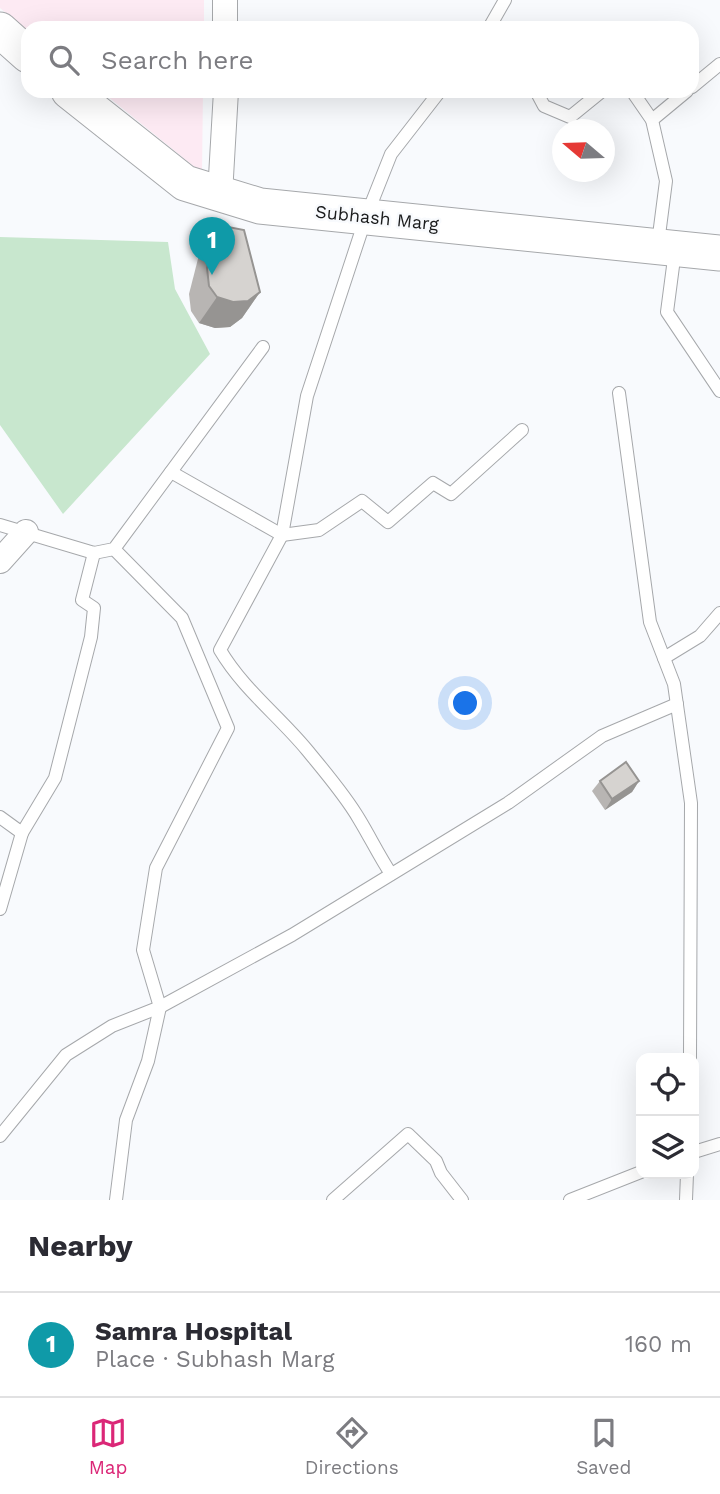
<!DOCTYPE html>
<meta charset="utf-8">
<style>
:root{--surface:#fff;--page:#f7f7f7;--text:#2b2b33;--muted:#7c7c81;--line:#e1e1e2;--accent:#db2777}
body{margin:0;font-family:"Work Sans",sans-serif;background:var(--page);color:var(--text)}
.controls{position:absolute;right:21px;bottom:21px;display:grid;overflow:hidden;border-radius:14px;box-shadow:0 7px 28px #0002}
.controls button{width:63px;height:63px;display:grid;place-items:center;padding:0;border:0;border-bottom:2px solid var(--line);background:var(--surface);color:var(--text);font:35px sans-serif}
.compass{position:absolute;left:552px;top:119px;width:63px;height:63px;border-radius:50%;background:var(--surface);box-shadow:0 7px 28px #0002;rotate:289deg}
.you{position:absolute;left:466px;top:704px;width:24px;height:24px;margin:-18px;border:5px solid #fff;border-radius:50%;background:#1a73e8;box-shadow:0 0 0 10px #1a73e833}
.badge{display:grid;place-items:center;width:46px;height:46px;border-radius:50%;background:var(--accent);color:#fff;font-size:23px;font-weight:700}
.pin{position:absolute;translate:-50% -58px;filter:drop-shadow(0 2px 4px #0008)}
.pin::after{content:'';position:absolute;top:37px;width:24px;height:21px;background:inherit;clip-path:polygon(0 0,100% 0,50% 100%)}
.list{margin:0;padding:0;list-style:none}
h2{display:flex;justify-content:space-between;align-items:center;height:91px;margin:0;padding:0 28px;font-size:30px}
h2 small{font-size:23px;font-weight:400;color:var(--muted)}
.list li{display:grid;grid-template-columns:46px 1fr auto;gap:21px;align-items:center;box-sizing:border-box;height:105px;padding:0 28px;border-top:2px solid var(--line)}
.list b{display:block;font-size:26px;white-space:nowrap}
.list p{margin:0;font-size:23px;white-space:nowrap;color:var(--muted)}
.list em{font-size:23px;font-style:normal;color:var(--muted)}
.icon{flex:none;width:38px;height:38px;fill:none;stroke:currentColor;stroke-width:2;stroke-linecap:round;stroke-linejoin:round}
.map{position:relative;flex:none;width:720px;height:1200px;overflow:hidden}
.search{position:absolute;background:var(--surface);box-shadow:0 7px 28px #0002;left:21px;right:21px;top:21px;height:77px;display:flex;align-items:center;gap:18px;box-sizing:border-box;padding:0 24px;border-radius:21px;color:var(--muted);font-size:26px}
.sheet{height:196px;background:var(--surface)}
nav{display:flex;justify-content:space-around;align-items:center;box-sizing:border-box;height:98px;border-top:2px solid var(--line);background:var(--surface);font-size:19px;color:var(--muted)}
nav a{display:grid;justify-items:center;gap:4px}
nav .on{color:var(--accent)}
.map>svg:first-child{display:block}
.education{fill:#fdeaf3}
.green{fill:#c8e7ce}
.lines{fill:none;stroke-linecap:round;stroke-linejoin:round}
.lane-casing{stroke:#a6a8ab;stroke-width:14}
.street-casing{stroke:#a6a8ab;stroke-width:26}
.secondary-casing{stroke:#a6a8ab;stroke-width:37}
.lane{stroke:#fff;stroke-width:12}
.street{stroke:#fff;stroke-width:24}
.secondary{stroke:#fff;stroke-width:35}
.wall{fill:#b8b5b3}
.shaded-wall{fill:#969492}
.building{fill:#d6d3d0;stroke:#969492;stroke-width:2}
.labels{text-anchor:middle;stroke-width:5;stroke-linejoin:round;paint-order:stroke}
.street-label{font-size:18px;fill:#1b1c1d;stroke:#f8fafd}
</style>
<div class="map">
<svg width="720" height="1200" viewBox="0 0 720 1200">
<rect width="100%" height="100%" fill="#f8fafd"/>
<!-- education -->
<g class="education">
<path d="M0 0H204V28H28V31L0 8Z"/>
<path d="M101 91H203L202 173Z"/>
</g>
<!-- green -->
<path class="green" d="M0 237 168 242 175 289 210 354 63 514 0 425Z"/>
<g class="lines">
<!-- lane casing -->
<g class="lane-casing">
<g id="lane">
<path d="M489 28 505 0"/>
<path d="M692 87 720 64"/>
<path d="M536 91 544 106 570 117 602 91"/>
<path d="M632 91 652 120 666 181 658 243"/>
<path d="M652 120 687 91"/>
<path d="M675 251 667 312 720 391"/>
<path d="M619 393 650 622 674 684 691 803 690 1058"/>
<path d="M171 472 282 535 319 530 362 501 388 522 433 483 451 494 522 430"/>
<path d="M0 525 94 553 114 549 263 347"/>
<path d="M114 549 182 618 228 728 156 868 143 950 160 1007 148 1061 126 1120 116 1200"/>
<path d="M664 658 700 636 720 613"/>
<path d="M0 817 22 833 0 909"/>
<path d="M22 833 55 778 91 637 94 608 82 600 94 553"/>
<path d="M391 874C379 856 370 837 359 819 345 795 325 772 307 750 279 716 243 689 220 650L282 535 307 396 366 217 391 154 440 91"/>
<path d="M0 1136 66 1055 112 1026 160 1007 292 935 508 803 602 736 677 704"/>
<path d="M694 1152 720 1144"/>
<path d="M333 1200 408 1134 436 1161 441 1173 462 1200"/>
<path d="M570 1200 641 1172"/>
<path d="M686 1200 687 1174"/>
</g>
</g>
<!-- street casing -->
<g class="street-casing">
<g id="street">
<path d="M225 0V28"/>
<path d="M220 194 226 91"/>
<path d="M0 561 26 532"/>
</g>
</g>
<!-- secondary casing -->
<g class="secondary-casing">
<g id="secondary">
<path d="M0 30 28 55"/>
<path d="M69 91 185 183 260 206 720 253"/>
</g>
</g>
<!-- lane -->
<use href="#lane" class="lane"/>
<!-- street -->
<use href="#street" class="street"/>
<!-- secondary -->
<use href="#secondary" class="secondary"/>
</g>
<!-- wall -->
<g class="wall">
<path d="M218 225 260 292 242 318 230 327 215 328 199 323 191 311 189 294 200 251Z"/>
<path d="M600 781H639L632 792 605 810 592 791Z"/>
</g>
<!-- shaded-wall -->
<g class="shaded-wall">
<path d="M260 292 242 318 230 327 215 328 199 323 217 297Z"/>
<path d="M639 781 632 792 605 810 612 799Z"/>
</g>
<!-- building -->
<g class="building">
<path d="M218 225 244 230 260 292 248 301 233 302 217 297 209 286 207 268Z"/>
<path d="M626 762 639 781 612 799 600 781Z"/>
</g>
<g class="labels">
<!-- street labels -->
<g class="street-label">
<text transform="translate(377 218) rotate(6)" y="6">Subhash Marg</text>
</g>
</g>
</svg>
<div class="controls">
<button><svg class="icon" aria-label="locate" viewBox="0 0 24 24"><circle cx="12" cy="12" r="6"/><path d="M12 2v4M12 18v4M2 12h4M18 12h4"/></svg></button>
<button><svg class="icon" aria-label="layers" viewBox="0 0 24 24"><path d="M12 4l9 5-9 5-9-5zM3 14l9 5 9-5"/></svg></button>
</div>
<svg class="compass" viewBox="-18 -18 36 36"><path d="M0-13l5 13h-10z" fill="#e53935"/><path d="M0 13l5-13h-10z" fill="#7c7c81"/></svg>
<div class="you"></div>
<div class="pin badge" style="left:212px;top:275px;background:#0f9aa8">1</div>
<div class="search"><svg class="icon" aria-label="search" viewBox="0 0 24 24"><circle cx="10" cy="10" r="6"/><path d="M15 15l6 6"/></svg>Search here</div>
</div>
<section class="sheet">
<h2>Nearby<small></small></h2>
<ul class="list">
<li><span class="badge" style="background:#0f9aa8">1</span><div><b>Samra Hospital</b><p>Place · Subhash Marg</p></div><em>160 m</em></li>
</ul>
</section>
<nav>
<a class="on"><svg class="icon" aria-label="map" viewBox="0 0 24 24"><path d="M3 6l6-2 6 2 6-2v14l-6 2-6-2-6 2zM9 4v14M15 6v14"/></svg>Map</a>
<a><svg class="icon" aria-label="directions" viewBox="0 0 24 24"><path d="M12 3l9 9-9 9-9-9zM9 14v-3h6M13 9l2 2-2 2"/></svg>Directions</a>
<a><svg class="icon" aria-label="saved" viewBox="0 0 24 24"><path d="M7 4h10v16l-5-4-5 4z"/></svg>Saved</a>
</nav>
